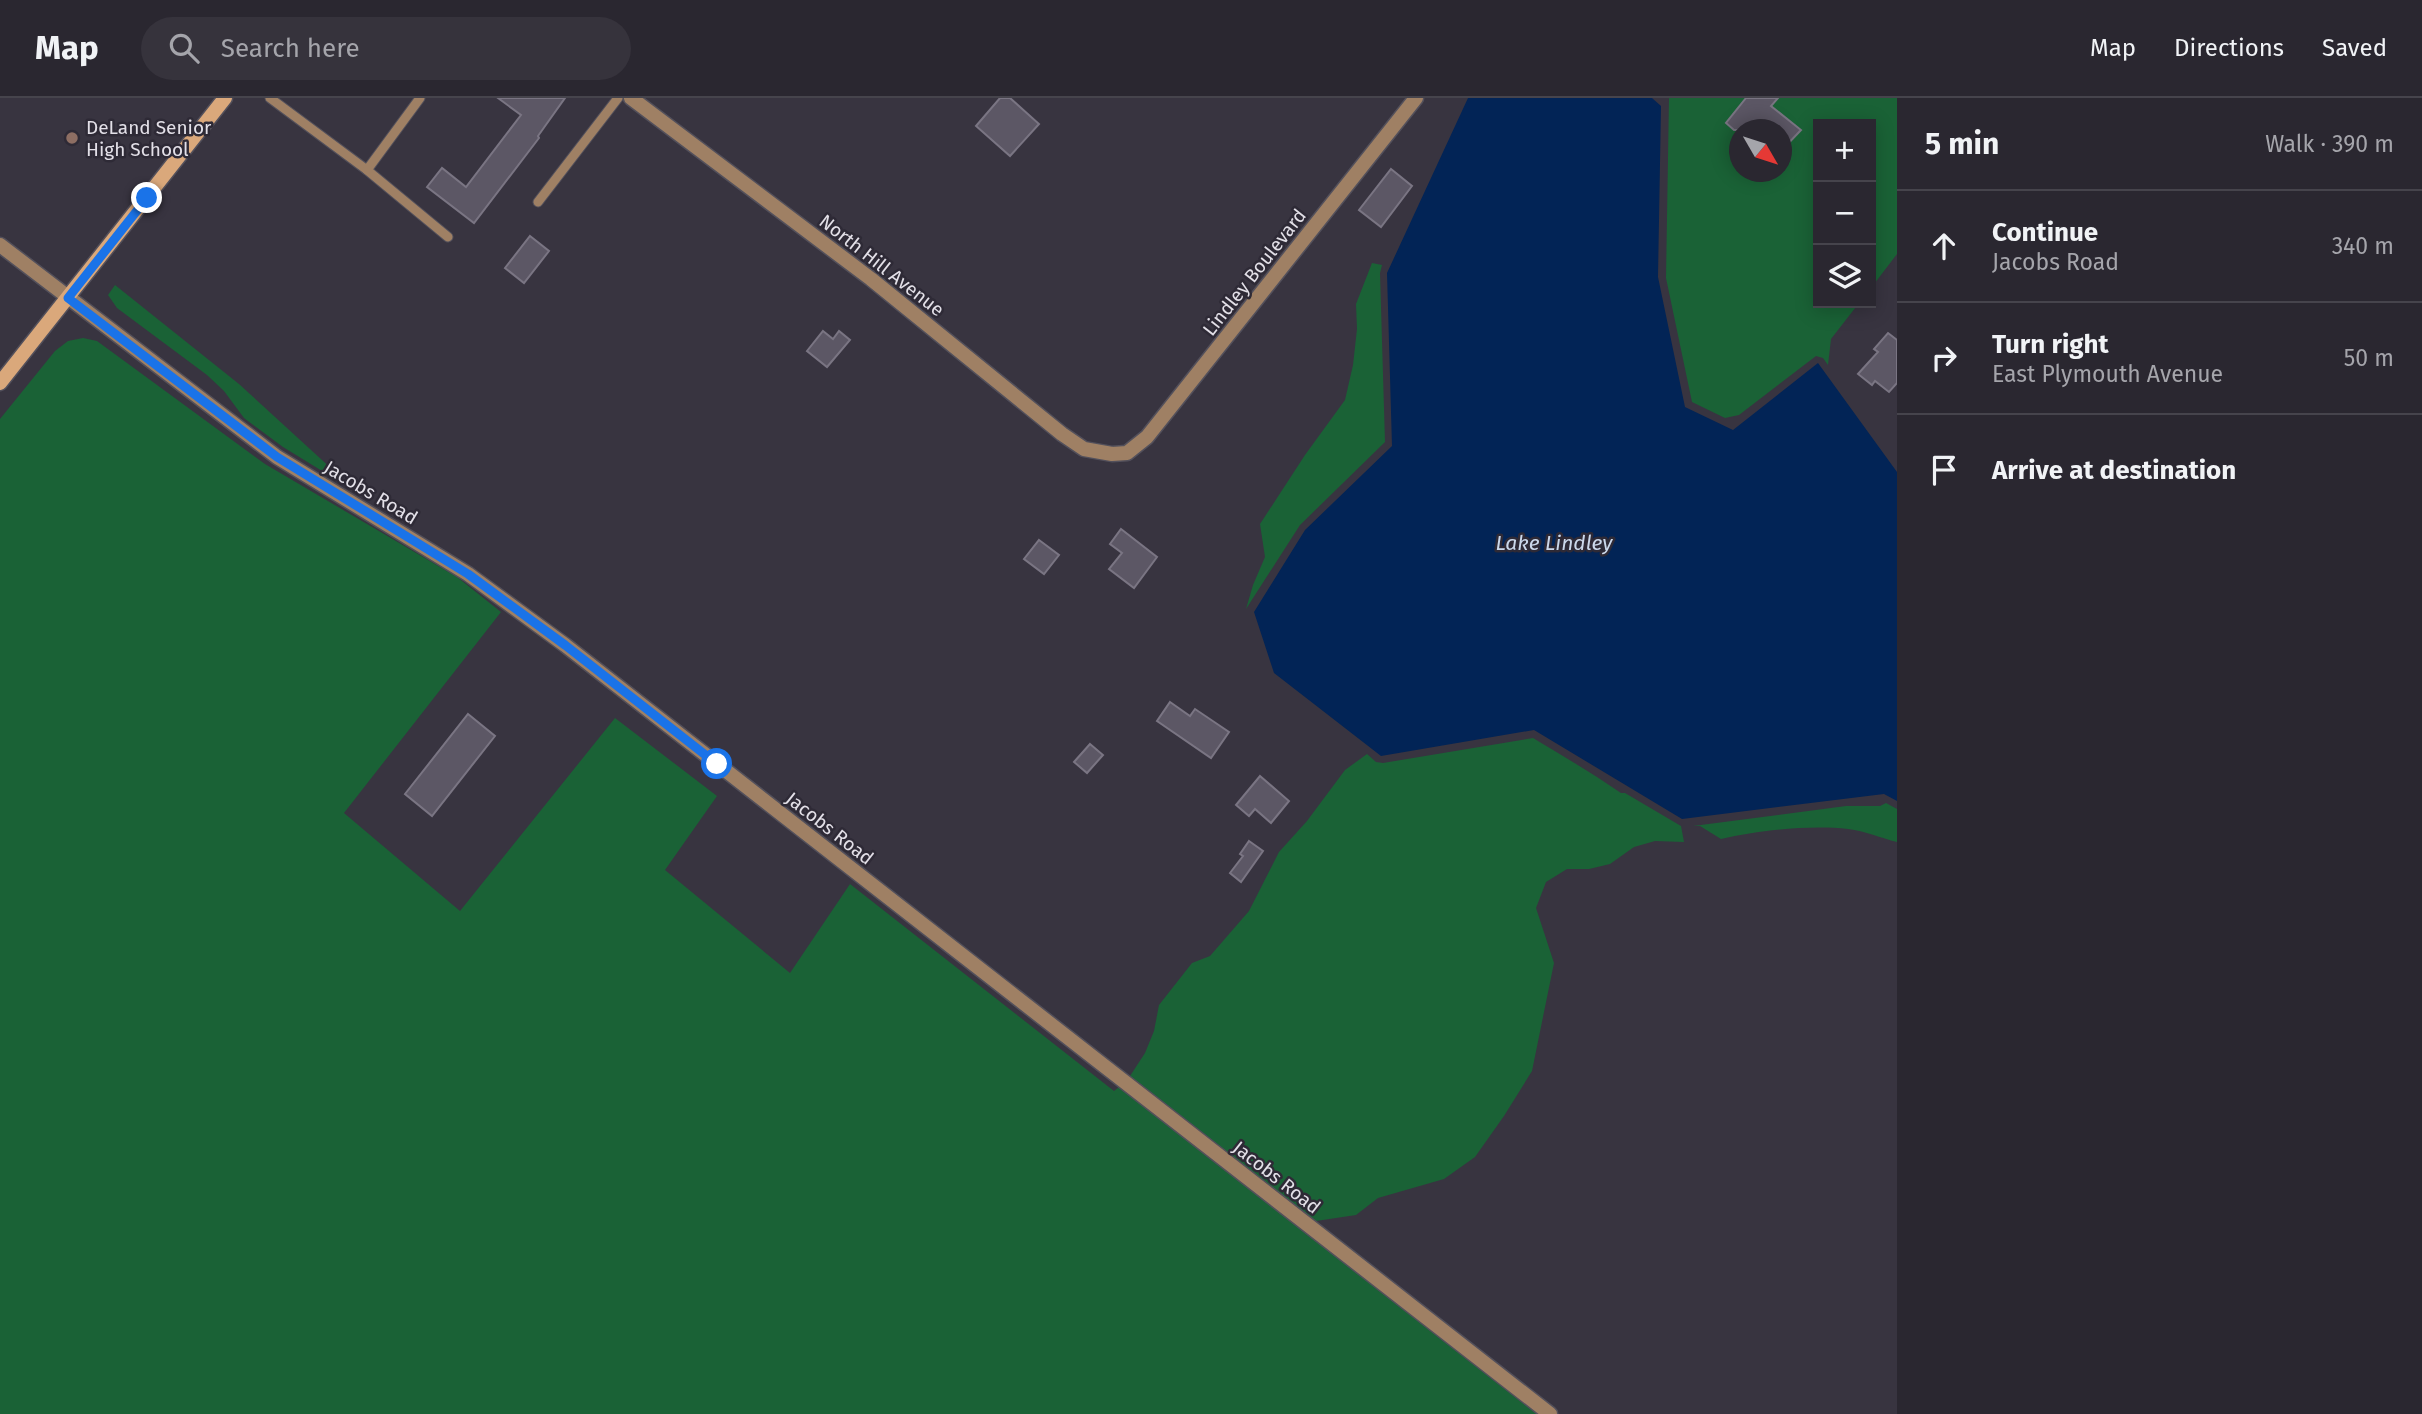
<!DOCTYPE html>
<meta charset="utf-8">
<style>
:root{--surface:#2a2730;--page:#36333c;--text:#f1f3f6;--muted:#a5a5ab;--line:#46444c}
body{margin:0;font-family:"Fira Sans",sans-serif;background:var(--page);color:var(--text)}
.controls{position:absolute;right:21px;top:21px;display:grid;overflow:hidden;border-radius:0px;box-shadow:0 4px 18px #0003}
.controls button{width:63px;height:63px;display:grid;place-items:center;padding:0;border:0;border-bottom:2px solid var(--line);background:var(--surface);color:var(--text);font:35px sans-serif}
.compass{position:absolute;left:1729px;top:21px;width:63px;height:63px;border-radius:50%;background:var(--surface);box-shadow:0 4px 18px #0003;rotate:129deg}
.stop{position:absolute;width:21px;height:21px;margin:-16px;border:5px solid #1a73e8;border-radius:50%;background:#fff}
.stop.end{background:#1a73e8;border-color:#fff;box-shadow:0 2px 7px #0008}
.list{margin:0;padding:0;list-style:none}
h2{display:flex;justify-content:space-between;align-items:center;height:91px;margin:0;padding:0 28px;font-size:30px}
h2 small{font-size:23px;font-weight:400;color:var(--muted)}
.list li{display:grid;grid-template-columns:46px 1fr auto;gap:21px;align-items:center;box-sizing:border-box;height:112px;padding:0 28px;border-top:2px solid var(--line)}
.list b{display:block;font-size:26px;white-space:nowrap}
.list p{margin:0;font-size:23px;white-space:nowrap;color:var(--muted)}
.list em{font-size:23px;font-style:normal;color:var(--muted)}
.icon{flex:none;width:38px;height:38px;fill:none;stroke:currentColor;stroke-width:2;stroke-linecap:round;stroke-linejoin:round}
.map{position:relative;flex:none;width:1897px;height:1316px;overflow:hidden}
header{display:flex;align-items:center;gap:42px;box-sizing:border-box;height:98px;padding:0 35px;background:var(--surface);border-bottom:2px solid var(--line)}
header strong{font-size:33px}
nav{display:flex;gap:38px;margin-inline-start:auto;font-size:24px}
.search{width:490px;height:63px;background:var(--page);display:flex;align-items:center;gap:18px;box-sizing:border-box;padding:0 24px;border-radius:38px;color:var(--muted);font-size:26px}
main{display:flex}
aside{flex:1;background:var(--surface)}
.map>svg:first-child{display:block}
.green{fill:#1a6236;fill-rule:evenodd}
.water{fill:#022456}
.building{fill:#5c5765;stroke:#7a7583;stroke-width:2}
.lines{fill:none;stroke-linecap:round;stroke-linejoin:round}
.service-casing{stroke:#53505b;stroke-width:11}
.minor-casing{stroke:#53505b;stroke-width:17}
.tertiary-casing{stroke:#53505b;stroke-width:17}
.secondary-casing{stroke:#53505b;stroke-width:17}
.service{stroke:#9f8064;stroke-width:9}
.minor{stroke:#9f8064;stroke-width:14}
.tertiary{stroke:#9f8064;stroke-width:14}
.secondary{stroke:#daa87b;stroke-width:14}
.route{stroke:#1a73e8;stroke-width:9}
.education-dot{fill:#8d6e63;stroke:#2e2a36;stroke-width:2.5}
.labels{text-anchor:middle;stroke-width:5;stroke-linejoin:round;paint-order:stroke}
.poi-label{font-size:19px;fill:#e3e0e8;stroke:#2e2a36;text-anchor:start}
.street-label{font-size:19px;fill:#e3e0e8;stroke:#2e2a36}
.water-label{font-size:21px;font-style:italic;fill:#cbd8eb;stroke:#2e2a36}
</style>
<header>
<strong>Map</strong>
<div class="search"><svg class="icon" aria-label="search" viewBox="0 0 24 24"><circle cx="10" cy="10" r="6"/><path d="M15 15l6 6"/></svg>Search here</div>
<nav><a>Map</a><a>Directions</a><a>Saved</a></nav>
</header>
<main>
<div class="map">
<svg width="1897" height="1316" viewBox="0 0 1897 1316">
<rect width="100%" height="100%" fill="#383440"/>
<!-- green -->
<g class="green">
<path d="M1669 0H1897V156L1871 190V26H1818V205H1859L1831 241 1828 267 1823 260 1816 258 1739 317 1725 320 1692 304 1666 180ZM1740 32H1782V74H1740Z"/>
<path d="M1372 165 1382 167 1380 175 1385 344 1300 427 1246 511 1253 487 1265 459 1260 426 1305 357 1345 302 1353 267 1357 231 1356 206Z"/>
<path d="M115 187 239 286 358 395 283 349 244 320 224 293 207 277 117 210 108 197Z"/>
<path d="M83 240 97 243 265 366 457 479 501 514 344 715 460 813 615 620 717 698 665 772 790 875 850 786 1114 993 1119 989 1537 1316H0V321L55 253 68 243Z"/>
<path d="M1533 640C1563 658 1592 675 1621 695H1625L1681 728 1684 744 1655 743 1634 749 1610 766 1589 771H1567L1546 784 1536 810 1554 865 1532 973 1504 1018 1475 1059 1444 1081 1378 1100 1356 1117 1316 1123 1130 978 1145 955 1154 933 1159 907 1192 865 1210 858 1249 813 1279 754 1307 723 1345 672 1367 656 1376 664 1383 665Z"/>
<path d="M1886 705 1897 711V744C1881 740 1865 733 1848 731 1810 727 1759 732 1721 741L1700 728H1693L1846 708H1880Z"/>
</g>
<!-- water -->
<path class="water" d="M1468 0H1652L1661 8 1658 179 1685 309 1733 332 1818 265 1897 374V703L1884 696 1682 721 1534 632 1381 658 1274 575 1254 514 1305 432 1392 348 1387 175Z"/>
<!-- building -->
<g class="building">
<path d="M498 0H565L538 38 539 40 474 125 427 89 442 70 466 89 521 17Z"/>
<path d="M1000 0H1010L1039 26 1010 58 976 28Z"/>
<path d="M1746 0H1778L1771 8 1801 32 1782 52V32H1734L1726 25Z"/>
<path d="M1391 71 1412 88 1381 129 1359 112Z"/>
<path d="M530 138 549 153 524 185 505 170Z"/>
<path d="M823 233 833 241 839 233 850 242 827 269 807 253Z"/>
<path d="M1888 235 1897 242V285L1889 294 1875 283 1872 287 1858 276 1878 254 1874 251Z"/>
<path d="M1121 431 1157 459 1134 490 1109 471 1122 455 1110 446Z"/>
<path d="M1039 442 1059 457 1044 476 1024 461Z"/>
<path d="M1170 604 1190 618 1195 611 1229 634 1211 660 1157 623Z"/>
<path d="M468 616 495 638 432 718 405 696Z"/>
<path d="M1090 646 1103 657 1087 675 1074 664Z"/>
<path d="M1260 678 1289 703 1271 725 1255 711 1249 718 1236 707Z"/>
<path d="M1249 743 1263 753 1241 784 1230 775 1243 758 1240 756Z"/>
</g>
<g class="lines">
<!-- service casing -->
<g class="service-casing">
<g id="service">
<path d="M270 0 367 72 448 139"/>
<path d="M367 72 420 0"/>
<path d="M538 104 618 0"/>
</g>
</g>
<!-- minor casing -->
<g class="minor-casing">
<path id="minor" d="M631 0 871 181 1062 336 1084 351 1112 356 1127 355 1147 339 1416 0"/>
</g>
<!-- tertiary casing -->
<g class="tertiary-casing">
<path id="tertiary" d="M0 147 277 359 468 476 565 547 1550 1316"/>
</g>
<!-- secondary casing -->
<g class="secondary-casing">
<path id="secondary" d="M0 285 225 0"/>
</g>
<!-- service -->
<use href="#service" class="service"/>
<!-- minor -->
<use href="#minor" class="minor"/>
<!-- tertiary -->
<use href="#tertiary" class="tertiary"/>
<!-- secondary -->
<use href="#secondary" class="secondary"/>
</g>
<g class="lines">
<!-- route -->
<path class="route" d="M147 100 68 200 277 359 468 476 565 547 717 666"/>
</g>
<!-- markers -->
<circle class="education-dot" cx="72" cy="40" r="7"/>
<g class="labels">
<!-- poi labels -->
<g class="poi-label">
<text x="86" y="36">DeLand Senior<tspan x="86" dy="22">High School</tspan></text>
</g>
<!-- street labels -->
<g class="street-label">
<text transform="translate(882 167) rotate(38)" y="7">North Hill Avenue</text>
<text transform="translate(1254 174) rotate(-52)" y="7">Lindley Boulevard</text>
<text transform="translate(371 394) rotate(31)" y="7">Jacobs Road</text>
<text transform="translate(830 730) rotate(38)" y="7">Jacobs Road</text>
<text transform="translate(1277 1079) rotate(38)" y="7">Jacobs Road</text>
</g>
<!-- water labels -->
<g class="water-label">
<text x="1554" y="452">Lake Lindley</text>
</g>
</g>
</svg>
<div class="controls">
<button>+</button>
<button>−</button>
<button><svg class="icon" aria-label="layers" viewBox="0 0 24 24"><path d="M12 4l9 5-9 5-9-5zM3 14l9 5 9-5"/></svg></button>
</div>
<svg class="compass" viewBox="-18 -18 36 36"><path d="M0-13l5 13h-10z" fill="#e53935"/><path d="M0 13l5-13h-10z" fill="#a5a5ab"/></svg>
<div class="stop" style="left:717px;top:666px"></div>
<div class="stop end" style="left:147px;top:100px"></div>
</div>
<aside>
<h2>5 min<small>Walk · 390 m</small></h2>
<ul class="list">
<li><svg class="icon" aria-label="ahead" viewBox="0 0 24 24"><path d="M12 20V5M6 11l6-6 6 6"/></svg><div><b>Continue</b><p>Jacobs Road</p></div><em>340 m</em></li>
<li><svg class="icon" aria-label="right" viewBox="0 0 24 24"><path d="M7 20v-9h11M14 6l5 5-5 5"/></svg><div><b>Turn right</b><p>East Plymouth Avenue</p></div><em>50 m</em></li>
<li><svg class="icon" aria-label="arrive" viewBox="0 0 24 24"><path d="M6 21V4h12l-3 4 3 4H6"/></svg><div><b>Arrive at destination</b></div></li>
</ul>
</aside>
</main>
